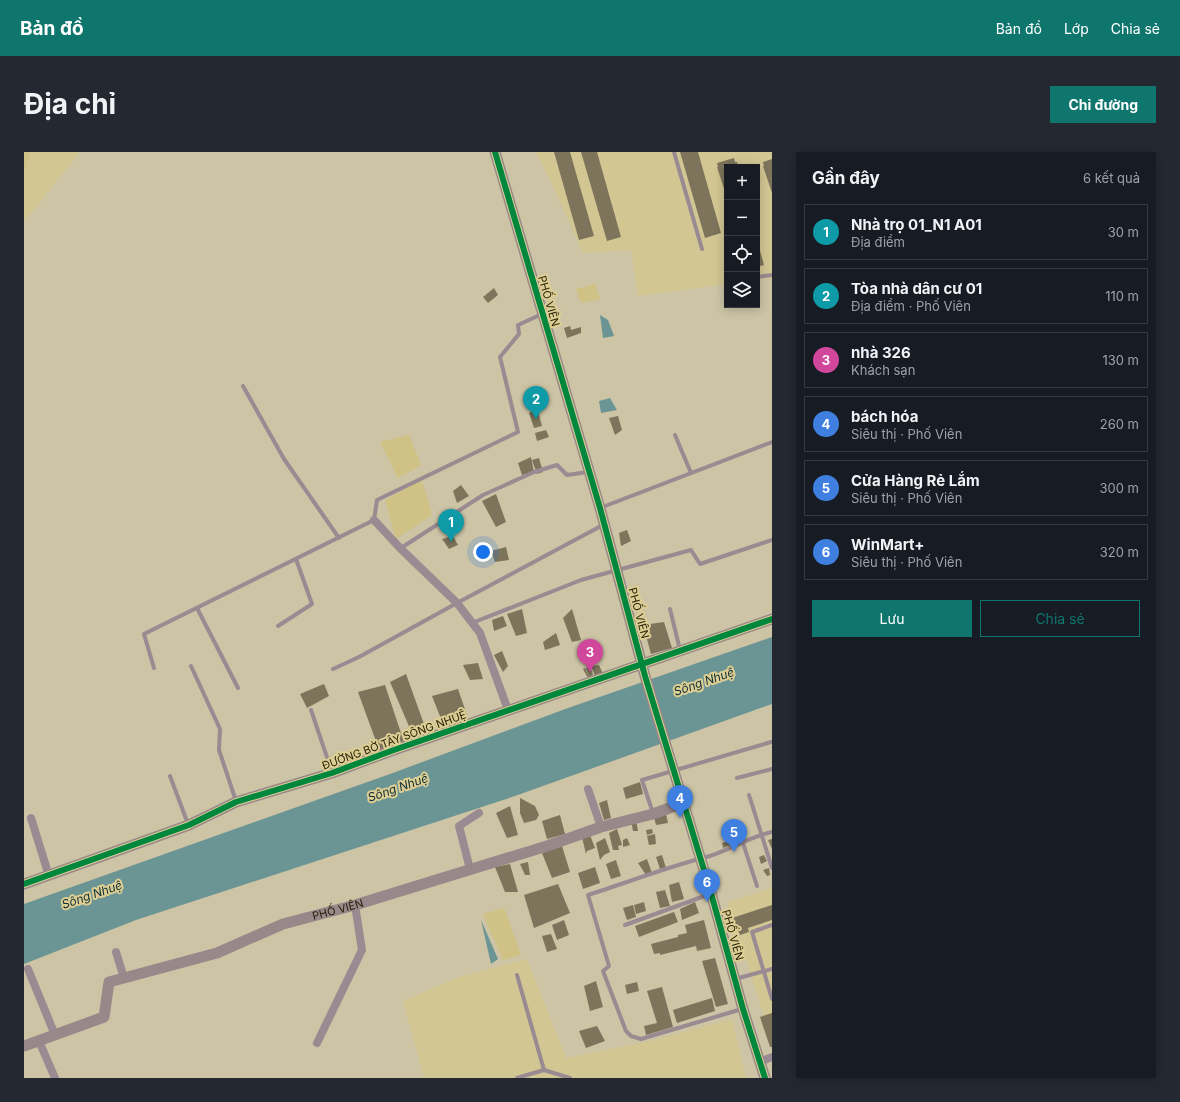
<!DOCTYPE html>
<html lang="vi">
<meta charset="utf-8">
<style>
:root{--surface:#171b24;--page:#242831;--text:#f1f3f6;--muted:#9ea1a6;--line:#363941;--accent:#0f766e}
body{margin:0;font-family:Inter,sans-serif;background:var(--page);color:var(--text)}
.controls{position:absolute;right:12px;top:12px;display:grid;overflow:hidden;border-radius:0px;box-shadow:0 2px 10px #0003}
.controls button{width:36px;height:36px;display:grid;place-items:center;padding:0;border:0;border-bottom:1px solid var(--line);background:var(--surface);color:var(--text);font:20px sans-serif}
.you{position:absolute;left:459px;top:400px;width:14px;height:14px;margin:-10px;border:3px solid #fff;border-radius:50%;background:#1a73e8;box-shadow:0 0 0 6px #1a73e833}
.badge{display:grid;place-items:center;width:26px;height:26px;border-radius:50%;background:var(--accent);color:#fff;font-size:13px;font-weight:700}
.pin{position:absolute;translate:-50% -33px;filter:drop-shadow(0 1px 2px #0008)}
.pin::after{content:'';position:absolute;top:21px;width:14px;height:12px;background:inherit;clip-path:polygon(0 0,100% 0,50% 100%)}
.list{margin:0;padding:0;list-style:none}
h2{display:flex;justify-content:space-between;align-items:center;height:52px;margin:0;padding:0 16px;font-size:17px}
h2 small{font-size:13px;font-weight:400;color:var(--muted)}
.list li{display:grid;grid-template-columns:26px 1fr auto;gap:12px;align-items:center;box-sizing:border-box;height:56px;margin:0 8px 8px;padding:0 8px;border:1px solid var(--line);border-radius:0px}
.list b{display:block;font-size:15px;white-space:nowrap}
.list p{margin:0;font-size:13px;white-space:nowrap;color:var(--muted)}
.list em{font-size:13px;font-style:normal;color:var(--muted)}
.actions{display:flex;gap:8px;padding:12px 16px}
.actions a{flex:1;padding:9px 0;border:1px solid var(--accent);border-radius:0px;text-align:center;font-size:14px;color:var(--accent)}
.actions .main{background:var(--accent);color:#fff}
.icon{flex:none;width:22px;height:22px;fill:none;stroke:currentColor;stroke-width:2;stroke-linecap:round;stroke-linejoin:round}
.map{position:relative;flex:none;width:748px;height:926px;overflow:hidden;border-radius:0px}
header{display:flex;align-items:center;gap:24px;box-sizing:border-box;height:56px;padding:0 20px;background:var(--accent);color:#fff}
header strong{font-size:19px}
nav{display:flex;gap:22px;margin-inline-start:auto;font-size:14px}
.intro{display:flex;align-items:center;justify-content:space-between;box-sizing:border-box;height:96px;padding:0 24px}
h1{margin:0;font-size:28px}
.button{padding:10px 18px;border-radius:0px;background:var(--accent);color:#fff;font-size:14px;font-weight:700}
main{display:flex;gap:24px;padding:0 24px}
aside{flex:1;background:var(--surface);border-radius:0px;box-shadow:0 2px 10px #0003}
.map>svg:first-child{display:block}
.built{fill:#d2c693}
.green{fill:#d0c284}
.water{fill:#6b9495}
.building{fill:#7d745b}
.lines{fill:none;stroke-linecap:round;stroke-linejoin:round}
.lane{stroke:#9a8a91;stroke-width:4}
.street{stroke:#9a8a91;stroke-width:8}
.secondary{stroke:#98888a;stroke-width:11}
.cycleway-casing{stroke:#ddcf94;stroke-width:8}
.cycleway{stroke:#00873e;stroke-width:6}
.labels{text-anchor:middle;stroke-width:4;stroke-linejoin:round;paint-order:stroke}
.street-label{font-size:11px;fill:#241f07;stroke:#ddcf94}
.water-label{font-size:12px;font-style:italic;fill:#0f2f37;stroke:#ddcf94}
</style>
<header>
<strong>Bản đồ</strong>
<nav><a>Bản đồ</a><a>Lớp</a><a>Chia sẻ</a></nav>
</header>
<div class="intro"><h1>Địa chỉ</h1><a class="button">Chỉ đường</a></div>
<main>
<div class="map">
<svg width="748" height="926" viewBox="0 0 748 926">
<rect width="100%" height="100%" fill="#ccc4a5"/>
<!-- built -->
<g class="built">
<path d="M0 0H56L0 70Z"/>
<path d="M512 0H748V126L733 128V15H703V132L614 144 607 98 559 101 528 32Z"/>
<path d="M748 736V899L736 865 740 864 717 792 712 789 705 767 704 750Z"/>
<path d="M503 807 542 906 630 888 708 867 722 926H400L379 849 435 825Z"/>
</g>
<!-- green -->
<g class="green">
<path d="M0 0H7L2 15 0 17Z"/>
<path d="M571 132 576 147 557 151 552 137Z"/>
<path d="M385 283 397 313 374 326 356 290Z"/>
<path d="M398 328 408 363 372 387 361 348Z"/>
<path d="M480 756 497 803 479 808 459 762Z"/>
</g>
<!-- water -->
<g class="water">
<path d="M576 163 584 168 590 184 579 186Z"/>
<path d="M586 246 593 258 577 261 575 249Z"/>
<path d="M748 485V552L491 644 112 768 0 812V752L366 622 544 556Z"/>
<path d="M457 768 474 807 467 812Z"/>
</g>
<!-- building -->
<g class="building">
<path d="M530 0H546L570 84 555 88Z"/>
<path d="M557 0H573L597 85 583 89Z"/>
<path d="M656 0H674L697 81 681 86Z"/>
<path d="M710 6 711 10H713L714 15H703V46L693 15H694L693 11Z"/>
<path d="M748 7V41L739 14H740L739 10Z"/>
<path d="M733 88 740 113 733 115Z"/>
<path d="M470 136 474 143 464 151 459 145Z"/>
<path d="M546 174 547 178 557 175V181L543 186 540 176Z"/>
<path d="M513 256 518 274 510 276 505 261Z"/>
<path d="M594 264 598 278 591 283 585 266Z"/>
<path d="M522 278 525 285 513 289 511 281Z"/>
<path d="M507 305 510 320 498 323 494 311Z"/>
<path d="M515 306 519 320 513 322 508 308Z"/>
<path d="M437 333 445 344 433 351 429 339Z"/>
<path d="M472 342 482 370 472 375 458 349Z"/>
<path d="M603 378 607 389 597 394 595 381Z"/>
<path d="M429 384 434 393 425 397 418 387Z"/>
<path d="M482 395 485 408 471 410 467 399Z"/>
<path d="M498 457 503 481 492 484 483 462Z"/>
<path d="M548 457 557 488 548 490 539 466Z"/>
<path d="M479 464 483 474 470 479 468 468Z"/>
<path d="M640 470 648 496 627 502 619 473Z"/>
<path d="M532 481 536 493 521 498 519 490Z"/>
<path d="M478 499 484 514 479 520 470 503Z"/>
<path d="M454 511 459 527 446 528 439 513Z"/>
<path d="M575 513 579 522 571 524 567 514Z"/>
<path d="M566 514 569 523 565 525 562 516Z"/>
<path d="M561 516 565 525 564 526 559 517Z"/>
<path d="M382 522 400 572 387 579 366 530Z"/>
<path d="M300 532 305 544 283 556 276 542Z"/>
<path d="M361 533 381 593 357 603 334 540Z"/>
<path d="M434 537 445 569 421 577 408 544Z"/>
<path d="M616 630 619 642 602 647 599 636Z"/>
<path d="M496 646 511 654 515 663 512 668 500 671 496 661Z"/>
<path d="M583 648 587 666 580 668 575 651Z"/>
<path d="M486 654 494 683 483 686 472 661Z"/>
<path d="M642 662 644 671 632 673 630 665Z"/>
<path d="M536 663 541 682 523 687 518 669Z"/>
<path d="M612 667 614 679H609L607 668Z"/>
<path d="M593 677 598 693 594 694 595 698H589L585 681Z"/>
<path d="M628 677 629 681 623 683 622 678Z"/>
<path d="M631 682 632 692 625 693 623 684Z"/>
<path d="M566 683 571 696 563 699 562 702 558 685Z"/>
<path d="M581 686 586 700 580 703 576 708 572 691Z"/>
<path d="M603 686 606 693 599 695V688Z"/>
<path d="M748 687V697L744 688Z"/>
<path d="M707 688 709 692 699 696 698 691Z"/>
<path d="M538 694 546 720 528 726 518 701Z"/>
<path d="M638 703 642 716 636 717 632 705Z"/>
<path d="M740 703 743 709 737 712 735 705Z"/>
<path d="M623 707 628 721 622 723 614 711Z"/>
<path d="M592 708 597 724 587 727 582 712Z"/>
<path d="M504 710 506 723H501L496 712Z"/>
<path d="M486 712 494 740H481L471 715Z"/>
<path d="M571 715 576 731 559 737 554 721Z"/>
<path d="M745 716 746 723 743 724 739 718Z"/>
<path d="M655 730 660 747 648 750 645 733Z"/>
<path d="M534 732 546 761 510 776 500 743Z"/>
<path d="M641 738 646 754 636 756 632 740Z"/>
<path d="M620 750 622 759 612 762 610 753Z"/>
<path d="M671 750 675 761 658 768 656 757Z"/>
<path d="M609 753 612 765 603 768 599 756Z"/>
<path d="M748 753V768L724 776 725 780 716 783 714 778 709 780 705 767Z"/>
<path d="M650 760 654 770 615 785 611 774Z"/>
<path d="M540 768 545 783 533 788 528 773Z"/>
<path d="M680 768 687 796 673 799 672 794 636 803V801L630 802 627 792 654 785V783L663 781 661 773Z"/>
<path d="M527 782 533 797 523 800 518 784Z"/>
<path d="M691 806 704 852 692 855 678 809Z"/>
<path d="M572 829 579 855 566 859 560 834Z"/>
<path d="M613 830 615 839 603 842 601 833Z"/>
<path d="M638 835 649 875 622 883 620 874 633 871 623 839Z"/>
<path d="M688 846 691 859 653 871 649 858Z"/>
<path d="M748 861V895H746L736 865Z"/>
<path d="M573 874 581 889 562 896 555 879Z"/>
</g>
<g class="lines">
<!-- lane -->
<g class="lane">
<path d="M650 0 678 97"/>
<path d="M733 125 748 123"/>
<path d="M219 234 260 307 315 386"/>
<path d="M651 283 667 321"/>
<path d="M576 356 748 290"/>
<path d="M377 396 459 343 510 320 533 313 543 323 564 320"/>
<path d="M173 456 214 536"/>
<path d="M646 457 656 498"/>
<path d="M448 471 557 428 667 398 676 412 748 388"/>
<path d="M254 474 288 452 272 407"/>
<path d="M167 514 196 577 195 598 212 649"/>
<path d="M130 516 120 482 350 368 353 348 494 280 476 205 495 182 494 173 518 162"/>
<path d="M309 517 335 505 433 451 579 373"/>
<path d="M287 558 308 620"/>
<path d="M146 624 164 672"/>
<path d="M713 626 748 617"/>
<path d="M725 643 748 716"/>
<path d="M629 661 618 628 747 590"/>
<path d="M719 691 733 734"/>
<path d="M601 773 686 742"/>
<path d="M748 773 728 780 748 847"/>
<path d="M493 823 520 918 546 926"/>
<path d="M711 827 748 817"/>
<path d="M718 857 617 887 607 884 602 879 579 819 585 814 564 743C602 731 640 716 679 706 703 700 724 685 748 680"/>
<path d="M493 926 520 918"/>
</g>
<!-- street -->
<g class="street">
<path d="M350 368 376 396 433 451 456 481 484 558"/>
<path d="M564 637 577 675"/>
<path d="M7 666 25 724"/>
<path d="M446 717 435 674 455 661"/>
<path d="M92 800 100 826"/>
<path d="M4 817 31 883"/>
<path d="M15 889 31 926"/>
<path d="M293 891 338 798 331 753"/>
<path d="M736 910 748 905"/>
</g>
<!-- secondary -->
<g class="secondary">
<path d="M471 0 576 356 621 524 687 741 719 857 741 926"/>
<path d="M0 732 165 673 212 650 308 621 367 599 748 467"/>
<path id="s1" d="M0 894 80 865 85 830 193 801 259 772 331 753 523 694 577 675 629 662 659 651"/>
</g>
<!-- cycleway casing -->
<g class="cycleway-casing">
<g id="cycleway">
<path d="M471 0 576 356 621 524 687 741 719 857 741 926"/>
<path d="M0 732 165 673 212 650 308 621 367 599 748 467"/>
</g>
</g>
<!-- cycleway -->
<use href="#cycleway" class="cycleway"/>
</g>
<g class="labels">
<!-- street labels -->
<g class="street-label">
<text transform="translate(525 149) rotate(74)" y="4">PHỐ VIÊN</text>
<text transform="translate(615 461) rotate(75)" y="4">PHỐ VIÊN</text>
<text transform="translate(370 588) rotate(-20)" y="4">ĐƯỜNG BỜ TÂY SÔNG NHUỆ</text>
<text dy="4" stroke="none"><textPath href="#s1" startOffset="361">PHỐ VIÊN</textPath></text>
<text transform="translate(709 783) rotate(74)" y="4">PHỐ VIÊN</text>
</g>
<!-- water labels -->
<g class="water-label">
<text transform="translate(680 530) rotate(-19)" y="4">Sông Nhuệ</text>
<text transform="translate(374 636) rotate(-19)" y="4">Sông Nhuệ</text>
<text transform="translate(68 743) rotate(-19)" y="4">Sông Nhuệ</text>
</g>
</g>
</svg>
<div class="controls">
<button>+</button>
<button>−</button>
<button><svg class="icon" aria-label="locate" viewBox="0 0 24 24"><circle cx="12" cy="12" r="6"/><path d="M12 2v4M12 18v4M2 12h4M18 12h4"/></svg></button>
<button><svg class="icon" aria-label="layers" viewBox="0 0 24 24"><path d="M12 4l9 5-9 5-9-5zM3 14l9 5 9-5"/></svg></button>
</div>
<div class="you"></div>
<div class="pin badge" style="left:427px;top:390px;background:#0f9aa8">1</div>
<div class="pin badge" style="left:512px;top:267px;background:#0f9aa8">2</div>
<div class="pin badge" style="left:566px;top:520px;background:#d1479c">3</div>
<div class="pin badge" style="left:656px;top:666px;background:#3f7fe0">4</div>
<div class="pin badge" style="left:710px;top:700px;background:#3f7fe0">5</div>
<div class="pin badge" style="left:683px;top:750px;background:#3f7fe0">6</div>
</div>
<aside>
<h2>Gần đây<small>6 kết quả</small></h2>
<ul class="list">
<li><span class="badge" style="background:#0f9aa8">1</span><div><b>Nhà trọ 01_N1 A01</b><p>Địa điểm</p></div><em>30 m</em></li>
<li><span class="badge" style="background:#0f9aa8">2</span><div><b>Tòa nhà dân cư 01</b><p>Địa điểm · Phố Viên</p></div><em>110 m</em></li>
<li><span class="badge" style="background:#d1479c">3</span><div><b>nhà 326</b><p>Khách sạn</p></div><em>130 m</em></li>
<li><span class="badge" style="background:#3f7fe0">4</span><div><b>bách hóa</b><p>Siêu thị · Phố Viên</p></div><em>260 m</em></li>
<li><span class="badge" style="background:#3f7fe0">5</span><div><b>Cửa Hàng Rẻ Lắm</b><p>Siêu thị · Phố Viên</p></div><em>300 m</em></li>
<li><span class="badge" style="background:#3f7fe0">6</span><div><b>WinMart+</b><p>Siêu thị · Phố Viên</p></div><em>320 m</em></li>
</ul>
<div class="actions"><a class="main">Lưu</a><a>Chia sẻ</a></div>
</aside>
</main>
